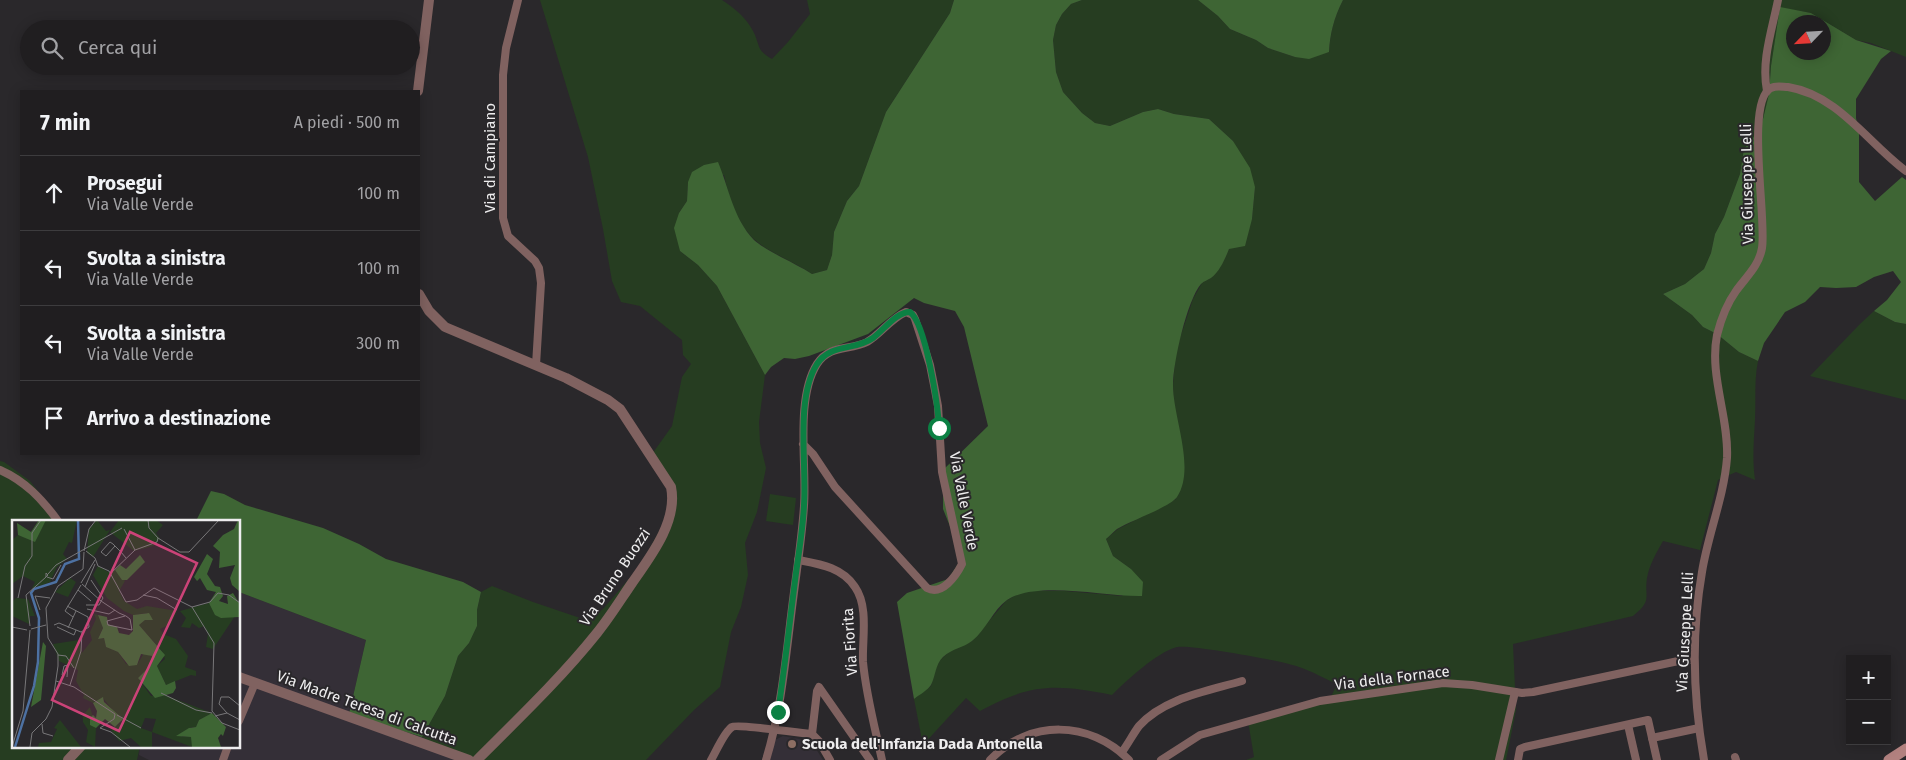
<!DOCTYPE html>
<html lang="it">
<meta charset="utf-8">
<style>
:root{--surface:#201e20;--page:#282729;--text:#f1f3f6;--muted:#a2a2a5;--line:#3d3c3e}
body{margin:0;font-family:"Fira Sans",sans-serif;background:var(--page);color:var(--text)}
.controls{position:absolute;right:15px;bottom:15px;display:grid;overflow:hidden;border-radius:0px;box-shadow:0 2px 12px #0003}
.controls button{width:45px;height:45px;display:grid;place-items:center;padding:0;border:0;border-bottom:1px solid var(--line);background:var(--surface);color:var(--text);font:25px sans-serif}
.compass{position:absolute;left:1786px;top:15px;width:45px;height:45px;border-radius:50%;background:var(--surface);box-shadow:0 2px 12px #0003;rotate:245deg}
.stop{position:absolute;width:15px;height:15px;margin:-11px;border:4px solid #0b8043;border-radius:50%;background:#fff}
.stop.end{background:#0b8043;border-color:#fff;box-shadow:0 1px 5px #0008}
.list{margin:0;padding:0;list-style:none}
h2{display:flex;justify-content:space-between;align-items:center;height:65px;margin:0;padding:0 20px;font-size:21px}
h2 small{font-size:16px;font-weight:400;color:var(--muted)}
.list li{display:grid;grid-template-columns:32px 1fr auto;gap:15px;align-items:center;box-sizing:border-box;height:75px;padding:0 20px;border-top:1px solid var(--line)}
.list b{display:block;font-size:19px;white-space:nowrap}
.list p{margin:0;font-size:16px;white-space:nowrap;color:var(--muted)}
.list em{font-size:16px;font-style:normal;color:var(--muted)}
.icon{flex:none;width:28px;height:28px;fill:none;stroke:currentColor;stroke-width:2;stroke-linecap:round;stroke-linejoin:round}
.map{position:relative;flex:none;width:1906px;height:760px;overflow:hidden}
.search{position:absolute;background:var(--surface);box-shadow:0 2px 12px #0003;left:20px;top:20px;width:400px;height:55px;display:flex;align-items:center;gap:12px;box-sizing:border-box;padding:0 18px;border-radius:28px;color:var(--muted);font-size:19px}
.panel{position:absolute;background:var(--surface);box-shadow:0 2px 12px #0003;left:20px;top:90px;width:400px;height:365px;border-radius:0px}
.map>svg:first-child{display:block}
.built{fill:#342f37}
.green{fill:#263d21}
.forest{fill:#3e6534;fill-rule:evenodd}
.lines{fill:none;stroke-linecap:round;stroke-linejoin:round}
.minor{stroke:#806260;stroke-width:8}
.tertiary{stroke:#806260;stroke-width:10}
.secondary{stroke:#b2817f;stroke-width:11}
.route{stroke:#0b8043;stroke-width:6}
.education-dot{fill:#8d6e63;stroke:#2a282b;stroke-width:2}
.labels{text-anchor:middle;stroke-width:4;stroke-linejoin:round;paint-order:stroke}
.street-label{font-size:15px;fill:#eeedee;stroke:#2a282b}
.poi-label{font-size:15px;font-weight:bold;fill:#eeedee;stroke:#2a282b;text-anchor:start}
.inset-river{fill:none;stroke:#4d71a2;stroke-width:2.5}
.inset-road{fill:none;stroke:#787779;stroke-width:1}
.view{fill:#cb4378;fill-opacity:0.15;stroke:#cb4378;stroke-width:2.5}
.inset-edge{fill:none;stroke:#eeedee;stroke-width:2.5}
</style>
<div class="map">
<svg width="1906" height="760" viewBox="0 0 1906 760">
<rect width="100%" height="100%" fill="#2a282b"/>
<!-- built -->
<g class="built">
<path d="M239 592 366 640 349 714 422 737 462 760H149L139 755 140 746H239Z"/>
<path d="M783 736 805 740 816 749 823 760H769L775 740Z"/>
</g>
<!-- green -->
<g class="green">
<path d="M540 0H722C734 8 746 17 753 31 761 46 755 49 772 59L788 42 810 14 807 0H954L950 13 886 112 859 186 847 201 834 232 832 255 827 270 812 274C796 263 768 252 755 240 737 224 729 198 724 175L688 182 687 201 679 213 680 251 698 265 717 286 765 375 759 422 760 443 766 468 757 512 745 543 748 575 741 607 731 632 720 687 694 710 646 760H462L422 737 445 696 458 656 469 643 477 626V610L481 592 492 586 533 602 586 620 603 609 640 566 668 515 667 483 650 457 672 426 682 377 691 364 683 355 682 340 640 306 621 302 612 281 603 229 588 157Z"/>
<path d="M1082 0H1198L1218 16 1230 29 1256 40 1268 48 1295 57 1329 52C1330 33 1334 18 1343 0H1906V57L1871 43 1856 40 1811 13 1780 8 1771 66 1769 94 1763 119 1753 138 1744 149 1740 174 1724 217 1715 234 1711 253 1704 269 1685 284 1663 294 1692 315 1703 327 1717 334 1739 352 1758 361C1754 380 1756 399 1755 419 1754 441 1752 458 1755 480L1736 472 1718 480 1700 550 1663 541C1657 552 1649 565 1647 578 1644 598 1653 600 1633 616L1513 644 1516 710 1506 760H1246L1254 757 1248 721 1330 699 1337 684C1325 679 1312 671 1299 667 1284 661 1190 644 1177 647 1157 652 1126 681 1112 695 1056 684 1031 683 980 711L966 698 923 745 914 699 931 686 937 663 951 650 972 641 1006 601 1019 593 1032 591H1065L1122 596 1131 569 1113 556 1106 539 1118 529 1176 499 1173 385 1176 350 1193 299 1202 283 1212 277 1222 264 1229 249 1252 219 1255 187 1233 141 1209 119 1174 114 1158 109 1143 112 1110 126 1095 123 1082 113 1063 92 1056 72 1053 40 1056 25 1062 14 1071 4Z"/>
<path d="M1874 311 1895 322 1906 324V400L1810 376 1860 324Z"/>
<path d="M0 461 4 462 30 481 61 521H14V746H140L137 760H0Z"/>
<path d="M770 494 796 498 793 525 766 521Z"/>
</g>
<!-- forest -->
<g class="forest">
<path d="M954 0H1082L1071 4 1062 14 1056 25 1053 40 1056 72 1063 92 1082 113 1095 123 1110 126 1143 112 1158 109 1174 114 1209 119 1233 141 1250 168 1255 187 1252 219 1245 246 1229 249C1225 259 1220 271 1211 278 1208 280 1204 281 1201 284 1187 300 1173 363 1173 385 1173 418 1196 468 1177 497 1170 507 1130 521 1117 529 1113 532 1110 536 1106 539L1113 556 1131 569 1143 582 1142 596C1106 597 1037 580 1007 600 993 610 986 630 972 641 963 648 953 648 943 657 935 665 936 675 931 685 928 690 919 695 914 699L897 602 907 593 948 579 958 564V546L943 509V470L988 426 964 327 955 311 924 303 914 298 868 334 809 356 795 359 784 358 771 367 765 375 717 286 698 265 680 251 674 228 679 213 687 201 688 182 692 172 704 165 718 162C729 188 733 218 754 240 766 251 797 264 812 274L827 270 832 255 834 232 847 201 859 186 886 112 950 13Z"/>
<path d="M1198 0H1343C1334 18 1330 33 1329 52L1309 59 1295 57 1268 48 1256 40 1230 29 1218 16Z"/>
<path d="M1780 7 1811 13 1856 40 1891 51 1881 59 1856 99V118L1859 133V182L1875 201 1902 177 1906 180V324L1895 322 1874 311 1887 300 1901 282 1893 271 1874 277 1856 287 1836 288 1820 287 1805 302 1785 312 1764 343 1758 361 1739 352 1717 334 1703 327 1692 315 1663 294 1685 284 1704 269 1711 253 1715 234 1724 217 1740 174 1744 149 1753 138 1763 119 1769 94 1771 66ZM1794 22H1824V52H1794Z"/>
<path d="M211 491 224 494 245 505 323 528 359 544 386 559 463 582 481 592 477 610V626L469 643 458 656 445 696 422 737 349 714 366 640 239 592V521H196Z"/>
</g>
<g class="lines">
<!-- minor -->
<g class="minor">
<path d="M518 0 506 48 503 75V218L508 236 535 261 539 268 541 283 536 365"/>
<path d="M1767 91C1761 61 1772 30 1778 0"/>
<path d="M0 470C25 481 42 499 58 521"/>
<path d="M798 560C819 564 842 567 855 587 869 607 862 639 863 662 866 695 875 728 882 760"/>
<path d="M239 721 255 683"/>
<path d="M1628 725 1636 760"/>
<path d="M812 734 817 691 819 687 870 760"/>
<path d="M1652 738 1699 728"/>
<path d="M1122 752C1128 744 1133 734 1139 726 1164 698 1208 691 1242 681"/>
<path d="M1735 757 1736 760"/>
<path d="M223 760 228 746"/>
<path d="M711 760C716 752 724 732 732 727 736 724 801 733 812 734L819 741 830 760"/>
<path d="M766 760C782 708 786 654 793 600 797 568 802 537 804 506 807 465 795 399 817 364 830 344 849 351 867 342 881 334 891 318 906 312L913 315 915 319 930 365 934 385 938 406 942 472 962 564C956 576 942 596 927 588L835 487 813 454 803 444"/>
<path d="M990 760C1029 719 1090 720 1129 760"/>
<path d="M1161 760 1200 735 1320 701 1443 683 1472 685 1522 693 1533 692 1683 660H1694"/>
<path d="M1499 760 1515 692"/>
<path d="M1518 760 1520 749 1525 747 1648 720 1657 760"/>
<path d="M1704 760C1693 697 1691 635 1702 572 1708 534 1724 497 1727 458 1729 417 1709 376 1717 335 1721 319 1726 305 1736 291 1746 277 1759 266 1762 248 1767 219 1745 101 1771 88 1776 85 1783 87 1788 87 1838 95 1868 143 1906 171"/>
</g>
<!-- tertiary -->
<g class="tertiary">
<path d="M418 91 429 0"/>
<path d="M419 294 429 311 445 327 566 378 608 400 620 409 671 487C678 521 651 556 632 583 621 599 610 617 597 633 561 678 518 719 477 760"/>
<path d="M239 677 469 760"/>
<path d="M68 760 81 746"/>
</g>
<!-- secondary -->
<path class="secondary" d="M1889 760 1906 749"/>
</g>
<g class="lines">
<!-- route -->
<path class="route" d="M778 712C785 666 790 619 796 573 799 551 803 528 804 505 807 465 795 399 817 364 831 343 855 351 873 338 884 330 896 312 910 312 926 324 938 406 939 428"/>
</g>
<!-- markers -->
<circle class="education-dot" cx="792" cy="744" r="5"/>
<g class="labels">
<!-- street labels -->
<g class="street-label">
<text transform="translate(490 158) rotate(-90)" y="5">Via di Campiano</text>
<text transform="translate(1747 184) rotate(-91)" y="5">Via Giuseppe Lelli</text>
<text transform="translate(964 501) rotate(79)" y="5">Via Valle Verde</text>
<text transform="translate(615 577) rotate(-56)" y="5">Via Bruno Buozzi</text>
<text transform="translate(1685 632) rotate(-87)" y="5">Via Giuseppe Lelli</text>
<text transform="translate(850 642) rotate(-94)" y="5">Via Fiorita</text>
<text transform="translate(1392 678) rotate(-7)" y="5">Via della Fornace</text>
<text transform="translate(367 708) rotate(20)" y="5">Via Madre Teresa di Calcutta</text>
</g>
<!-- poi labels -->
<g class="poi-label">
<text x="802" y="749">Scuola dell'Infanzia Dada Antonella</text>
</g>
</g>
<!-- overview -->
<g transform="translate(12 520)">
<rect width="228" height="228" fill="#2a282b"/>
<path d="M30 0H65L60 23 57 22 51 34 55 39 45 47 38 62 31 65 20 68 23 62 11 56 0 64V20L6 15 17 18ZM85 0 94 11 98 10 81 37 75 33 77 9ZM107 0H144L151 5 144 13 148 19 141 26 122 31 98 12ZM86 46 98 53 103 50 113 61 107 71 112 81 125 89 135 86 165 91 159 104 148 109 151 114 164 119 176 136 173 147 184 151V156L179 155 154 165 145 146 153 139 150 131 127 105 133 100H141L135 93 121 95 112 91 95 78 81 55ZM58 58 64 62 56 77 43 72ZM4 78 16 79 23 96H18L17 104 0 96V82ZM197 83 207 97 223 96 201 129 194 127 196 114 192 106 187 108 180 103 178 108 169 107 174 98 168 91ZM82 94 86 95 91 107 86 119 92 118 94 127 106 132 114 144 125 145 132 133 140 136 138 146 126 158 139 176 150 174 200 193 187 200 184 207H179L170 217H180V227L140 212V227H129L119 218 107 221 99 210 110 202 91 178 81 183 71 178 72 175 64 161 66 150 47 141 41 124 67 120 70 133 80 120 78 112 84 99ZM133 198 144 199 140 212 129 208ZM78 187 84 208 83 227 74 222 76 210 71 202V195ZM48 200 69 227H26L27 223 39 222 45 209 42 208Z" fill="#263d21" fill-rule="evenodd"/>
<path d="M27 0H34L23 22 6 15 5 3 19 12ZM226 0H228L227 71 220 65 218 58 223 45 207 48 208 32 201 26 211 15 222 9ZM195 34 201 39 195 54 203 66 208 67 211 76 207 81 216 84 215 76 221 73 227 83V97L209 98 203 95 197 83 204 72 195 70 188 58 185 61 182 57ZM128 35 133 42 115 60H110L103 50 108 45 114 49ZM137 93 141 100H133L127 105 153 135 145 146 154 165 163 161 164 168 161 173 143 178 126 158 139 145 140 136 129 134 125 145 117 146 106 132 94 127 92 118 86 119 91 108 86 95 95 97 96 104 105 107 107 113 117 115 121 111V95ZM31 122 34 126 29 180 19 187ZM91 177 92 182 111 199 103 207 93 199 84 208 78 205V198L81 195 84 198 85 191 81 183ZM200 193 214 207 211 216 209 214 206 218 209 227H180L179 217 164 216 177 208 184 207 187 200Z" fill="#3e6534"/>
<path class="inset-river" d="M3 227 22 166 26 142 27 98 19 73 22 69 44 62 53 44 67 39 66 0"/>
<path class="inset-road" d="M112 9 123 30M146 18 168 32H177L207 0M103 26 94 36 89 32 98 22 101 24 109 32 114 38M72 31 77 9 84 0M74 31 83 38 86 46 97 51 114 82 125 80 142 68 180 87M36 54 44 45 110 8M98 54 123 30 145 22 146 18 137 8 136 0M35 57 41 59 49 45M69 63 83 40M70 64 89 81 107 93 114 96 118 99 120 110 96 105 95 101 113 96M73 67 83 44M66 70 79 81M131 75 145 78 165 90M6 78 13 46 20 36V13L29 0M74 85H87L91 78 79 60M180 87 202 123 200 191 210 203 228 210M180 87 198 82 206 73 217 75 228 83M75 89 97 94 103 90M28 90 23 76 38 78M61 97 53 91 69 65M42 105 47 103 69 112 77 107 76 97 55 86M18 106 14 75 34 57V53L36 55 34 57M0 107 15 110M45 107 62 115 64 110M56 108 64 91M19 109 34 105M46 135 54 136 62 148M50 155 52 146 56 145 55 157M44 161 62 167 103 194 102 199 88 208 99 212 118 227M58 165 69 131 70 112M149 173 184 190 200 193M215 193 207 184 209 177H217L228 186M105 195 129 208M203 196 215 193 228 200M30 204 31 213 41 216M0 227 11 191 18 110M18 227 20 213 34 199 40 187 46 146V134L36 118 34 88 46 66 71 49 72 32"/>
<path class="view" d="M118 12 185 43 107 211 40 180Z"/>
<rect width="228" height="228" class="inset-edge"/>
</g>
</svg>
<div class="controls">
<button>+</button>
<button>−</button>
</div>
<svg class="compass" viewBox="-18 -18 36 36"><path d="M0-13l5 13h-10z" fill="#e53935"/><path d="M0 13l5-13h-10z" fill="#a2a2a5"/></svg>
<div class="stop" style="left:939px;top:428px"></div>
<div class="stop end" style="left:778px;top:712px"></div>
<div class="search"><svg class="icon" aria-label="search" viewBox="0 0 24 24"><circle cx="10" cy="10" r="6"/><path d="M15 15l6 6"/></svg>Cerca qui</div>
<section class="panel">
<h2>7 min<small>A piedi · 500 m</small></h2>
<ul class="list">
<li><svg class="icon" aria-label="ahead" viewBox="0 0 24 24"><path d="M12 20V5M6 11l6-6 6 6"/></svg><div><b>Prosegui</b><p>Via Valle Verde</p></div><em>100 m</em></li>
<li><svg class="icon" aria-label="left" viewBox="0 0 24 24"><path d="M17 20v-9H6M10 6l-5 5 5 5"/></svg><div><b>Svolta a sinistra</b><p>Via Valle Verde</p></div><em>100 m</em></li>
<li><svg class="icon" aria-label="left" viewBox="0 0 24 24"><path d="M17 20v-9H6M10 6l-5 5 5 5"/></svg><div><b>Svolta a sinistra</b><p>Via Valle Verde</p></div><em>300 m</em></li>
<li><svg class="icon" aria-label="arrive" viewBox="0 0 24 24"><path d="M6 21V4h12l-3 4 3 4H6"/></svg><div><b>Arrivo a destinazione</b></div></li>
</ul>
</section>
</div>
